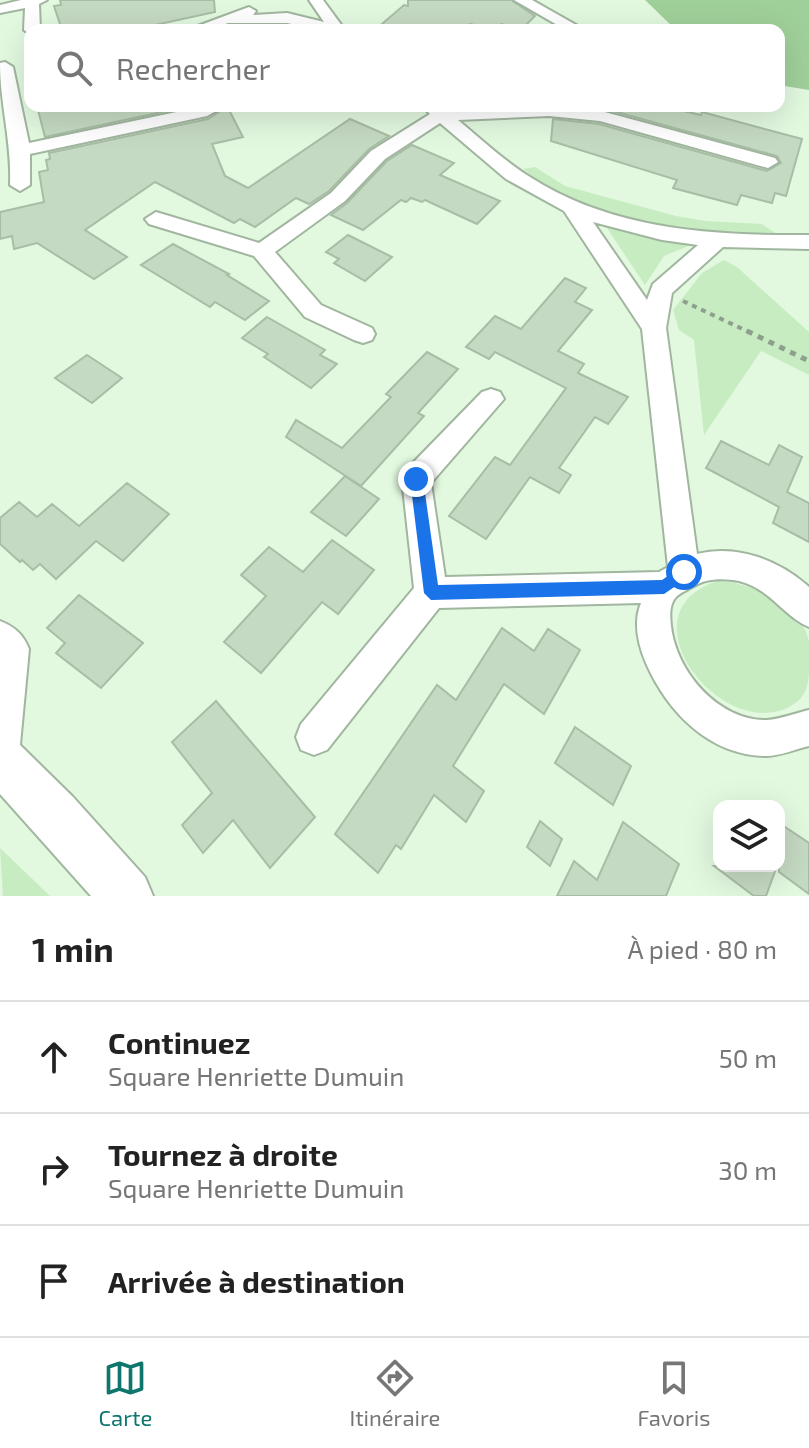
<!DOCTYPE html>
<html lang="fr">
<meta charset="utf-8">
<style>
:root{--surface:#fff;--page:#f6f6f6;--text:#222;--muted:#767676;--line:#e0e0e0;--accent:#0f766e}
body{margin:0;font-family:"Exo 2",sans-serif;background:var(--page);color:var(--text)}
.controls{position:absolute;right:24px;bottom:24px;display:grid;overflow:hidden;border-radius:16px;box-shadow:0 8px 32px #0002}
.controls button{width:72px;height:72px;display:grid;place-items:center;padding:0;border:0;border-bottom:2px solid var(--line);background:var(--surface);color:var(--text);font:40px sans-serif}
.stop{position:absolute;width:24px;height:24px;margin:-18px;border:6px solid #1a73e8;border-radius:50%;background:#fff}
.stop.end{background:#1a73e8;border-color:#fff;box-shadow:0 2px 8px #0008}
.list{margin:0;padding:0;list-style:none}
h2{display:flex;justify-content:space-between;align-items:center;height:104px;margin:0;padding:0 32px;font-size:34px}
h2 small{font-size:26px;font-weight:400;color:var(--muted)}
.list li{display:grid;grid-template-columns:52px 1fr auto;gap:24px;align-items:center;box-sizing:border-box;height:112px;padding:0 32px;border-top:2px solid var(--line)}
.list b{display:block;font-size:30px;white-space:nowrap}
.list p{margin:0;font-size:26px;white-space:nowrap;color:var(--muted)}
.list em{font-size:26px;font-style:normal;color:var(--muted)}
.icon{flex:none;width:44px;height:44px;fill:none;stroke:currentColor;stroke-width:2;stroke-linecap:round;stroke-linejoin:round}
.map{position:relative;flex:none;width:809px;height:896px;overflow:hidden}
.search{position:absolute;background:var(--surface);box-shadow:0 8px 32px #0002;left:24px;right:24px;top:24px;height:88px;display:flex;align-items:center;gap:20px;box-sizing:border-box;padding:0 28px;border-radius:16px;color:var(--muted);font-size:30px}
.sheet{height:440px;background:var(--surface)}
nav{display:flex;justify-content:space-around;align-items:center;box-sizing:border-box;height:112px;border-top:2px solid var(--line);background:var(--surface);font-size:22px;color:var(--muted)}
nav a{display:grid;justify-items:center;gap:4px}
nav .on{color:var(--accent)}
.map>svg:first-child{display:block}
.green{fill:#c7ecc2}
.forest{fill:#a0d09a}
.building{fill:#c5dac2;stroke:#a9bda6;stroke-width:2}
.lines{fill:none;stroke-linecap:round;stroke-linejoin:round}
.minor-casing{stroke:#a1b69f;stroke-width:4}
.major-casing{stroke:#a1b69f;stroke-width:4}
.path-far1{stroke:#8f9f8d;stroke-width:4;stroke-dasharray:5 5;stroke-linecap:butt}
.path{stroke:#8f9f8d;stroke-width:5;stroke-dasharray:6 6;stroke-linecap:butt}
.minor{fill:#fff;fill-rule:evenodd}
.major{fill:#fff;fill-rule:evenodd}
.route{fill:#1a73e8}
</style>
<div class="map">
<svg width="809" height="896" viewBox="0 0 809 896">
<rect width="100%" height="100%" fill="#e2f8df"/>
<!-- green -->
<g class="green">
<path d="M535 167 565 186 676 216 706 221 762 224 778 235C700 239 584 219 523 169Z"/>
<path d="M605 225 691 245 664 256 645 285Z"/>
<path d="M724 260 737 267 809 332V375L761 351 704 435 694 340 679 330 673 310 702 273Z"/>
<path d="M718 581C750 582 803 606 809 642 809 650 809 659 809 666 809 684 807 698 789 707 721 742 619 612 718 581Z"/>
<path d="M0 848 50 896H3Z"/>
</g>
<!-- forest -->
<path class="forest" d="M645 0H809V90L779 85V30H676Z"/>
<!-- building -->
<g class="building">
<path d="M60 0H214L215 12 132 30H62L54 6 61 5Z"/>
<path d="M408 0H511L535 16 522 29 501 24 495 30 470 24 469 30H375L404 5 408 6Z"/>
<path d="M37 106H190L45 137Z"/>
<path d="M212 106H227L243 137 212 144 225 176 248 188 350 119 389 136 369 149 329 191 309 204 296 198 255 227 240 219 234 223 155 182 85 230 127 257 94 279 37 243 14 249 12 236 0 239V212L44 202 39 172 48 170 46 160 50 159 49 153 208 119 219 112Z"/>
<path d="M582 106H662L701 115 702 112 802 139 786 196 775 193 772 203 741 195 737 205 673 188 677 180 551 141 553 119 599 124 767 171 781 163 777 156 602 108Z"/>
<path d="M412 145 454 163 440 175 500 201 477 224 425 200 422 202 411 198 406 202 401 200 363 230 331 215 347 203 387 161Z"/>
<path d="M348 235 392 257 365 281 334 263 339 259 326 252Z"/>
<path d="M173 244 229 274 227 275 269 301 245 320 215 302 210 307 141 265Z"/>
<path d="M565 278 586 288 575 302 592 310 558 351 584 364 578 373 628 397 608 424 595 417 559 468 571 475 559 493 530 477 486 539 449 516 495 457 510 465 566 388 495 352 489 359 466 347 495 316 521 329Z"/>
<path d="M267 317 325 350 320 355 337 364 311 388 264 357 268 354 242 338Z"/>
<path d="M427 352 458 369 418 413 424 416 361 486 286 437 296 420 342 448 391 397 386 394Z"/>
<path d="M87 355 122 378 92 403 55 378Z"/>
<path d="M721 441 769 465 779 445 802 457 787 492 809 503V542L773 523 779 507 706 468Z"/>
<path d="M345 476 379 499 346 536 311 512Z"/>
<path d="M127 483 169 514 123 561 96 541 56 579 40 564 33 570 22 560 20 562 0 544V518L19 502 37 517 52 504 79 526Z"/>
<path d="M332 540 374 570 338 614 322 602 261 673 224 642 266 596 241 575 269 547 303 572Z"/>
<path d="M79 595 143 643 101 688 56 653 65 643 47 628Z"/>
<path d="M502 628 534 651 548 629 580 650 544 714 504 684 453 766 484 791 466 822 434 795 401 849 396 845 378 873 335 834 437 685 456 700Z"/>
<path d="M216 701 315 817 270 868 233 820 203 853 182 825 212 793 172 742Z"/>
<path d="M575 727 631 766 613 805 555 763Z"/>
<path d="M540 821 562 839 550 866 527 847Z"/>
<path d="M623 822 679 864 666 896H557L574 861 597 880Z"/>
<path d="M779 823 809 843V894L779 872Z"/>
<path d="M714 866H777L766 896H754Z"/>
</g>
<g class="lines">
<!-- minor casing -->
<g class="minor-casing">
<g id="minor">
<path d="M21 0H47L39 4 40 30H30V34L24 30 25 8 0 13V5Z"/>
<path d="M309 0H323L345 30H319L287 23H228L210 30H187L249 7 256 11 253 15 287 13 324 22Z"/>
<path d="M514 0H532L585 30H566Z"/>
<path d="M5 62 13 67 29 143 205 106 216 111 207 116 30 154V185L20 191 10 185C12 143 0 105 0 63Z"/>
<path d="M427 106H441L445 109 553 106 601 111 775 158 778 162 768 168 600 121 549 116 458 120C481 139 504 161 530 177 612 230 714 236 809 235V249L723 247 672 293 666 328 697 554C737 544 779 560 809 587V627C783 616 771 589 739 581 723 578 706 578 692 587 687 590 680 593 676 597 669 605 670 616 671 626 676 671 718 721 767 720 781 719 796 713 809 710V746C796 749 780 756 767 756 709 756 667 711 646 663 638 644 633 622 641 603L439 608 327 750 314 755 301 750 296 737 301 724 414 588 402 479 406 470 482 392 491 389 500 392 504 399 431 483 445 577 659 572 668 567 642 329 564 211 506 179 440 123 385 159 345 201 275 252 321 305 372 328 375 334 372 340 363 343 354 340 305 317 254 256 149 224 145 219 156 212 259 243 331 193 371 151 430 114 425 109ZM593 222 662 240 698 245 653 284 647 300Z"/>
<path d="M0 621C15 627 23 634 29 649L19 755 13 768 0 774Z"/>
</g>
</g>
<!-- major casing -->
<g class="major-casing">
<path id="major" d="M0 735 17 742 73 797 145 877 153 896H91L0 794Z"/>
</g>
<!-- path-far1 -->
<path class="path-far1" d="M683 301 751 333"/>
<!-- path -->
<path class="path" d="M747 331 809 361"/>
<!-- minor -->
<use href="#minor" class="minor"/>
<!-- major -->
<use href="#major" class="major"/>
</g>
<!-- route -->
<path class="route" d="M416 473 423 479 438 585 662 580 684 565 691 572 689 577 664 594 431 600 424 593 410 479Z"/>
</svg>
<div class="controls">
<button><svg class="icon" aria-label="layers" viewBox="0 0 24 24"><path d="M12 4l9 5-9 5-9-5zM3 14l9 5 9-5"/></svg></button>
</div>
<div class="stop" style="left:684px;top:572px"></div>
<div class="stop end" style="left:416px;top:479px"></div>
<div class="search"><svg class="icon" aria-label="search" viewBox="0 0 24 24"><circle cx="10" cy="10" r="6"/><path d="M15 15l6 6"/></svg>Rechercher</div>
</div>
<section class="sheet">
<h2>1 min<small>À pied · 80 m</small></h2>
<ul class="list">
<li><svg class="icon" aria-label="ahead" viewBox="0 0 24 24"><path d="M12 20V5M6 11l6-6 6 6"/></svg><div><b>Continuez</b><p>Square Henriette Dumuin</p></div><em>50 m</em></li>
<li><svg class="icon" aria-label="right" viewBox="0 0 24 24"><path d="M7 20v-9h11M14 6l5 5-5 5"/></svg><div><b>Tournez à droite</b><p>Square Henriette Dumuin</p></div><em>30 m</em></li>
<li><svg class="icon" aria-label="arrive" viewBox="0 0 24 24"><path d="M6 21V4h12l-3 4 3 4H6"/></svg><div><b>Arrivée à destination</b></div></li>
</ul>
</section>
<nav>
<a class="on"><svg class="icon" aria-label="map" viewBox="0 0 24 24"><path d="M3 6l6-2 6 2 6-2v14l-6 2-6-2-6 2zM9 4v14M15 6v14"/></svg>Carte</a>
<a><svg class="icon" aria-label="directions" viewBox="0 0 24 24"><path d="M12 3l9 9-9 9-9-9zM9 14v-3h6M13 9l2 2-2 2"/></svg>Itinéraire</a>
<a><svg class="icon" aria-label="saved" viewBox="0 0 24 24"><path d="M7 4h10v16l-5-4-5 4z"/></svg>Favoris</a>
</nav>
